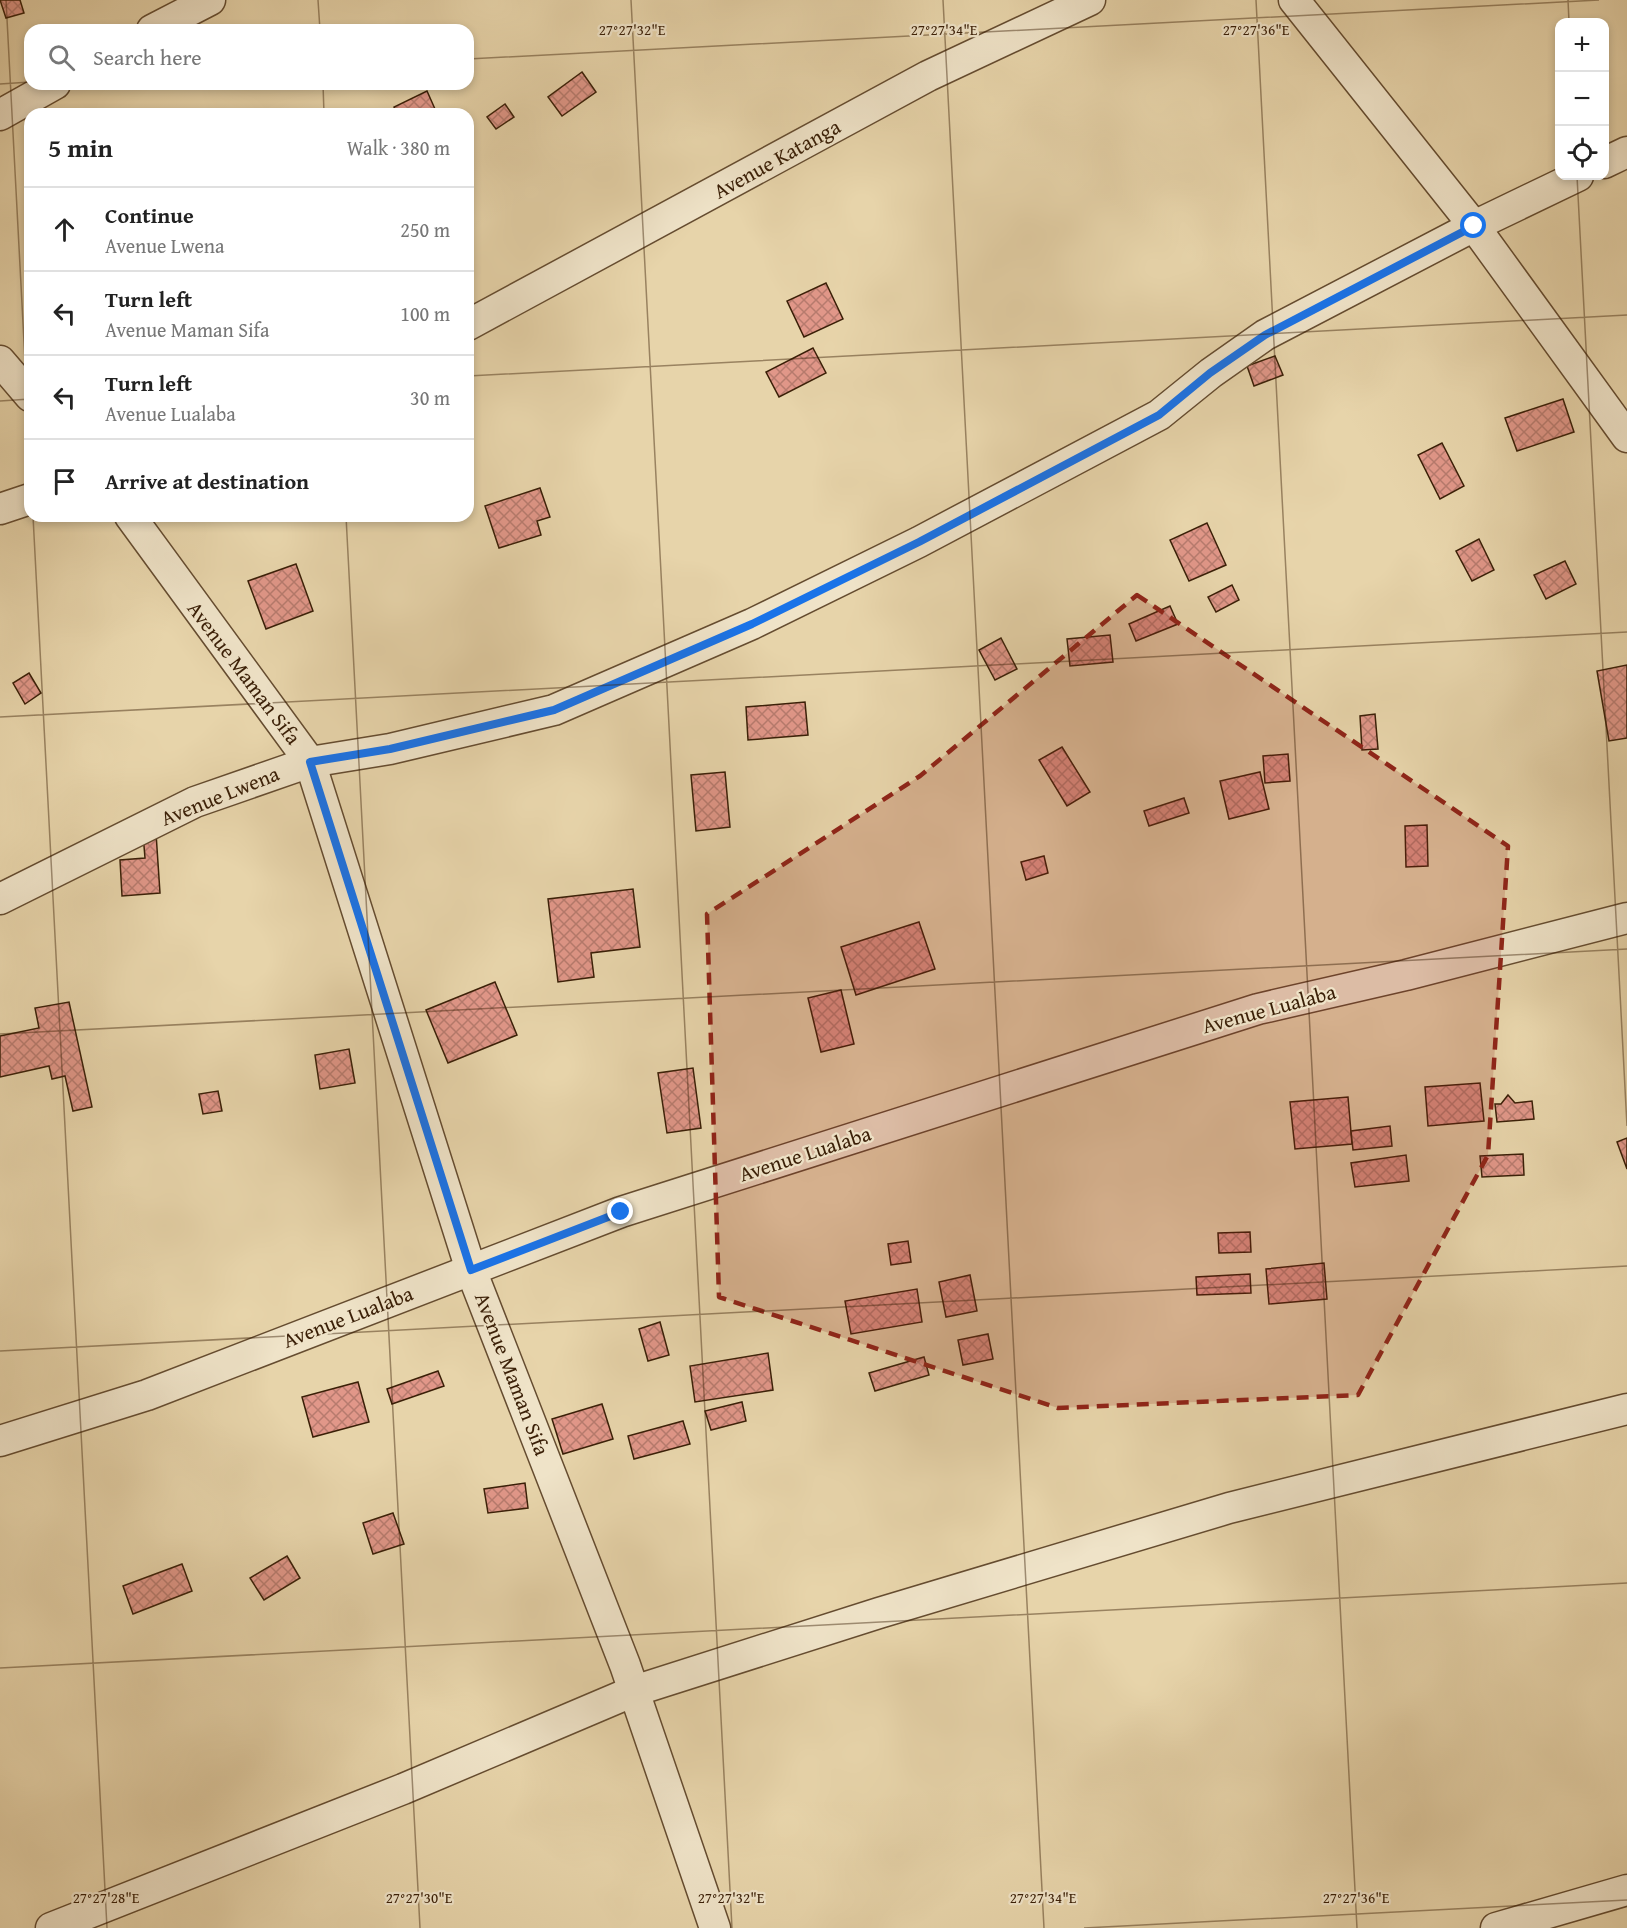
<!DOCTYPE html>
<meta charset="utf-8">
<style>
:root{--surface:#fff;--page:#f6f6f6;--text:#222;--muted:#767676;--line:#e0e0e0}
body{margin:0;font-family:"Gentium Book Plus",serif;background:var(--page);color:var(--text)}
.controls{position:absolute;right:18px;top:18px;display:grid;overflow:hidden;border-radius:12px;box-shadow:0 3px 9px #0003}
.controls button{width:54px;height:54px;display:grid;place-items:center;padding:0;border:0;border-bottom:2px solid var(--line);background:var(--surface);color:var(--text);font:30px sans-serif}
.stop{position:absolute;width:18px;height:18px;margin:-14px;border:4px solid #1a73e8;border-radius:50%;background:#fff}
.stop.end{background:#1a73e8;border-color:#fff;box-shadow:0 2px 6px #0008}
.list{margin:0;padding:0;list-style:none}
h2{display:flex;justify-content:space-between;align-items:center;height:78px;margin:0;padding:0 24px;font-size:26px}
h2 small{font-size:20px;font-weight:400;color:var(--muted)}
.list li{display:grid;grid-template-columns:39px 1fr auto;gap:18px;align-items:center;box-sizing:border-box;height:84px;padding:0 24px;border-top:2px solid var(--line)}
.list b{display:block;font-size:22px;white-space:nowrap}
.list p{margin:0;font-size:20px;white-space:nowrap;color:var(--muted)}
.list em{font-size:20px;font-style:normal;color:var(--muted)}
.icon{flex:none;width:33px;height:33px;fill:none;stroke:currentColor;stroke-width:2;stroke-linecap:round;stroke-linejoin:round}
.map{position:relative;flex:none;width:1627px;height:1928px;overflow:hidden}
.search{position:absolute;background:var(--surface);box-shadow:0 3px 9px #0003;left:24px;top:24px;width:450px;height:66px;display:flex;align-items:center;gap:15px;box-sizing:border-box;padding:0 21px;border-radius:18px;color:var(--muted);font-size:22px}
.panel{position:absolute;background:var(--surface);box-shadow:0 3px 9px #0003;left:24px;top:108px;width:450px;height:414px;border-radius:18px}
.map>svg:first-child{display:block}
.building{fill:url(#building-cross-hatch);stroke:#3a1f07;stroke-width:1.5}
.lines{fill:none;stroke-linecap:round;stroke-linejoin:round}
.minor-casing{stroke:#654c30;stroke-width:33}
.minor{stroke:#efe3c8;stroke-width:30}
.route{stroke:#1a73e8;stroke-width:8}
.marked{fill:#8f2418;fill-opacity:0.2;stroke:#8f2418;stroke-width:4.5;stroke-dasharray:12 8;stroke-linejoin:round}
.ticks{fill:none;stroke:#3a1f07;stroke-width:1.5;stroke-opacity:0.45}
.labels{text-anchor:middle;stroke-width:4.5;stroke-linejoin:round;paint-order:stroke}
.street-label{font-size:21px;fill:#3a1f07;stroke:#efe3c8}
.ticks-label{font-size:15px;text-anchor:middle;fill:#3a1f07;stroke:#efe3c8;stroke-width:4.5;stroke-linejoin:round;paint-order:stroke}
</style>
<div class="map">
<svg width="1627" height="1928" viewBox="0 0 1627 1928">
<defs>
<pattern id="building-cross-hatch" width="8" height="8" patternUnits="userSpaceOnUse" patternTransform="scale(1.5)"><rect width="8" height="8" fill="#e19789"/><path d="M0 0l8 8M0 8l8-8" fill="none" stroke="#b77b6e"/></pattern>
</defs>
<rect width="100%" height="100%" fill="#e7d4aa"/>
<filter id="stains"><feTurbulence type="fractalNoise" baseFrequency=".00333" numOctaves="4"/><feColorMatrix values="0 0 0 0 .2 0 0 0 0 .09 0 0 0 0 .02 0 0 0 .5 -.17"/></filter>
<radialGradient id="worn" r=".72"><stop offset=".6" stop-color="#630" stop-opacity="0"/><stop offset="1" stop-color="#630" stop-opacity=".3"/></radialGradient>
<!-- building -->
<g class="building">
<path d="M0 0H20L24 13 6 18Z"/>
<path d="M582 72 596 92 562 116 548 97Z"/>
<path d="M427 91 435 109 423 114H397L394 107Z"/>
<path d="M505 104 514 117 496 129 487 117Z"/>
<path d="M826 283 843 319 804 337 787 301Z"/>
<path d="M813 348 826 373 779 397 766 372Z"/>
<path d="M1275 356 1283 375 1254 386 1247 366Z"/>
<path d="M1563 399 1574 432 1517 451 1505 418Z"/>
<path d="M1442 443 1464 486 1440 499 1418 455Z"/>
<path d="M540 488 550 517 537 521 541 535 499 548 485 506Z"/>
<path d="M1207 523 1226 565 1189 581 1170 540Z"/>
<path d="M1479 539 1494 570 1472 581 1456 551Z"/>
<path d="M1565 561 1576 584 1546 599 1534 575Z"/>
<path d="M296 564 313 611 266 629 248 581Z"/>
<path d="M1232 585 1239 600 1216 612 1208 597Z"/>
<path d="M1170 606 1178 624 1136 641 1129 624Z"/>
<path d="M1110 635 1113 662 1070 666 1067 639Z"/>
<path d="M1001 638 1017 669 995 680 979 650Z"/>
<path d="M1627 665V738L1609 741 1597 671Z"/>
<path d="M29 673 41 693 25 704 13 683Z"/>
<path d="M805 702 808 735 748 740 746 707Z"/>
<path d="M1375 714 1378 749 1362 750 1360 716Z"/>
<path d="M1062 747 1090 792 1067 806 1039 760Z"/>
<path d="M1288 754 1290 781 1265 783 1263 756Z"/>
<path d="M725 772 730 827 696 831 691 775Z"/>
<path d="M1260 772 1269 809 1229 819 1220 781Z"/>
<path d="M1184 798 1189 813 1149 826 1144 811Z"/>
<path d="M1427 825 1428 866 1406 867 1405 826Z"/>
<path d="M156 833 160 893 122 896 120 860 145 858 143 834Z"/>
<path d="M1044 856 1048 873 1026 880 1021 862Z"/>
<path d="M633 889 640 947 591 953 594 977 558 982 548 899Z"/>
<path d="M919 922 935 969 856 995 841 947Z"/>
<path d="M495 982 517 1035 448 1063 426 1010Z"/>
<path d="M841 990 854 1044 821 1052 808 998Z"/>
<path d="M69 1002 92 1107 73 1111 65 1076 52 1079 49 1066 0 1077V1036L39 1028 35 1008Z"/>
<path d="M349 1049 355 1083 320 1089 315 1055Z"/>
<path d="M693 1068 701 1128 667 1133 658 1073Z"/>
<path d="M1480 1083 1484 1121 1428 1126 1425 1087Z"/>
<path d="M218 1091 222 1111 203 1114 199 1094Z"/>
<path d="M1508 1095 1515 1103 1532 1101 1534 1119 1497 1122 1495 1104H1501Z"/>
<path d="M1348 1097 1352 1144 1295 1149 1290 1102Z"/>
<path d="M1390 1126 1392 1146 1353 1150 1351 1131Z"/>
<path d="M1627 1138V1169L1617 1142Z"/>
<path d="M1523 1154 1524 1175 1482 1177 1480 1156Z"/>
<path d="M1406 1155 1409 1181 1355 1187 1351 1163Z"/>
<path d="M1250 1232 1251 1252 1219 1253 1218 1233Z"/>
<path d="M908 1241 911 1262 891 1265 888 1244Z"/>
<path d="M1324 1263 1327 1299 1269 1304 1266 1269Z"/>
<path d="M1250 1274 1251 1293 1197 1295 1196 1277Z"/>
<path d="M970 1275 977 1311 946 1317 939 1282Z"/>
<path d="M917 1289 922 1322 851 1334 845 1301Z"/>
<path d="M660 1322 669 1355 648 1361 639 1329Z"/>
<path d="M988 1334 993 1359 963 1365 958 1340Z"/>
<path d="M768 1353 773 1390 695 1402 690 1366Z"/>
<path d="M924 1357 929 1375 875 1391 869 1373Z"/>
<path d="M438 1371 444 1386 392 1404 387 1389Z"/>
<path d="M358 1382 369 1422 313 1437 302 1397Z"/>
<path d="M742 1402 746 1421 711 1430 705 1411Z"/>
<path d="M602 1404 613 1439 563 1454 552 1419Z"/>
<path d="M683 1421 690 1444 634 1459 628 1436Z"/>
<path d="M525 1483 528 1508 488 1513 484 1489Z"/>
<path d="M393 1513 404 1544 373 1554 363 1523Z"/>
<path d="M287 1556 300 1578 264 1600 250 1578Z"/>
<path d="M182 1564 192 1591 133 1614 123 1586Z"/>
</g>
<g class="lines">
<!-- minor casing -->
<g class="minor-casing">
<g id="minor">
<path d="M1294 0 1474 226 1627 437"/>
<path d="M152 30 210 0"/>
<path d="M0 115 55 84"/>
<path d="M1604 163 1627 152"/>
<path d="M468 325 928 76 1090 0"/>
<path d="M0 361 30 396"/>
<path d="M0 509 30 499"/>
<path d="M130 516 310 762 471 1270 625 1665 715 1928"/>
<path d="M0 899 195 802 310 762 390 749 554 710 752 624 919 542 1159 415 1211 373 1265 335 1474 226 1578 176"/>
<path d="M0 1441 147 1395 621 1212 1258 1009 1406 975 1627 918"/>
<path d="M51 1928 403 1789 634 1691 879 1613 1229 1508 1627 1409"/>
<path d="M1496 1928 1627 1890"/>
</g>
</g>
<!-- minor -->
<use href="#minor" class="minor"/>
</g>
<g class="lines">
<!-- route -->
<path class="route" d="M621 1212 471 1270 310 762 390 749 554 710 752 624 919 542 1159 415 1210 373 1265 335 1474 226"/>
</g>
<!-- marked area -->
<path class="marked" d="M1137 595 1508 846 1488 1155 1358 1395 1058 1408 719 1297 707 914 920 776Z"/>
<!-- ticks -->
<path class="ticks" d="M6 0 30 456M318 0 320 30M631 0 732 1928M943 0 1044 1928M1256 0 1357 1928M1568 0 1569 22M468 59 1599 0M0 84 30 82M323 84 324 114M1577 176 1627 1126M468 376 1627 315M0 401 30 399M33 516 107 1928M346 516 420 1928M0 717 1627 632M0 1034 1627 949M0 1351 1627 1266M0 1668 1627 1583M1084 1928 1627 1900"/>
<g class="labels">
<!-- street labels -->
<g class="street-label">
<text transform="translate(777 159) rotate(-29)" y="7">Avenue Katanga</text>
<text transform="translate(244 673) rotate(53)" y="7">Avenue Maman Sifa</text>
<text transform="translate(220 796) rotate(-22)" y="7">Avenue Lwena</text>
<text transform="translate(1269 1009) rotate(-15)" y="7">Avenue Lualaba</text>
<text transform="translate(805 1154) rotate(-18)" y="7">Avenue Lualaba</text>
<text transform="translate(348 1317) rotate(-21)" y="7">Avenue Lualaba</text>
<text transform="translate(512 1374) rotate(69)" y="7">Avenue Maman Sifa</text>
</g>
</g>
<g class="ticks-label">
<text x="632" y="35">27°27'32"E</text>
<text x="944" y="35">27°27'34"E</text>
<text x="1256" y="35">27°27'36"E</text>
<text x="106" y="1903">27°27'28"E</text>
<text x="419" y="1903">27°27'30"E</text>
<text x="731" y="1903">27°27'32"E</text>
<text x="1043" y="1903">27°27'34"E</text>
<text x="1356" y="1903">27°27'36"E</text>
</g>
<rect width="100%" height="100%" filter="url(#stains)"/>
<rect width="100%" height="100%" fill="url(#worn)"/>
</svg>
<div class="controls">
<button>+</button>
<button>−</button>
<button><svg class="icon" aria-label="locate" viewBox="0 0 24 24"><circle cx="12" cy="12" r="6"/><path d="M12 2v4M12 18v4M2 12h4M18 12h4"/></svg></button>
</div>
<div class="stop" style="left:1474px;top:226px"></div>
<div class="stop end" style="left:621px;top:1212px"></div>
<div class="search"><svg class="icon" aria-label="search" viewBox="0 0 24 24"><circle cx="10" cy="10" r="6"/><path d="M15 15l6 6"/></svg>Search here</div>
<section class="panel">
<h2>5 min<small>Walk · 380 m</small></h2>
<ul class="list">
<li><svg class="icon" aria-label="ahead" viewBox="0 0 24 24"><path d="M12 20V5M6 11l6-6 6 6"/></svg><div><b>Continue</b><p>Avenue Lwena</p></div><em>250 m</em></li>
<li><svg class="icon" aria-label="left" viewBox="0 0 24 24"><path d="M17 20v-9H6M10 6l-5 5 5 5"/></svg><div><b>Turn left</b><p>Avenue Maman Sifa</p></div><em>100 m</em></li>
<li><svg class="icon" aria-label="left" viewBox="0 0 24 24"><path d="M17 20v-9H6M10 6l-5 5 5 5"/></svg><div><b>Turn left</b><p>Avenue Lualaba</p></div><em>30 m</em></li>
<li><svg class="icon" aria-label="arrive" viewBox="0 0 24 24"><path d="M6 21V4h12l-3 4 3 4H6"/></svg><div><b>Arrive at destination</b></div></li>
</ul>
</section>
</div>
